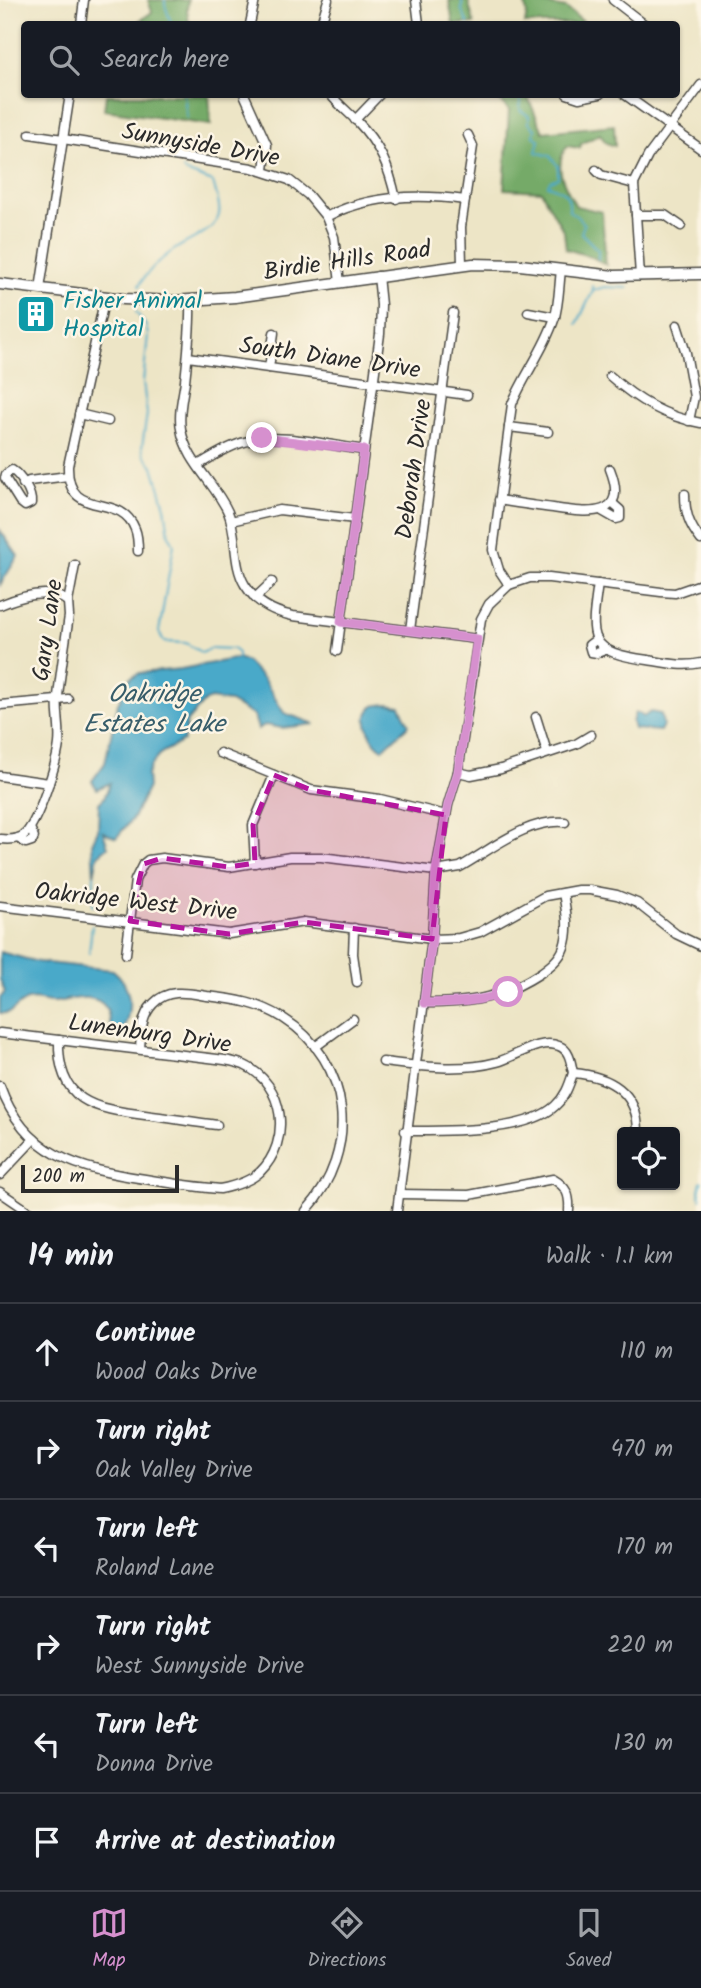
<!DOCTYPE html>
<meta charset="utf-8">
<style>
:root{--surface:#171b24;--page:#20242c;--text:#f1f3f6;--muted:#9ea1a6;--line:#363941;--accent:#d690ce}
body{margin:0;font-family:Kalam,sans-serif;background:var(--page);color:var(--text)}
.controls{position:absolute;right:21px;bottom:21px;display:grid;overflow:hidden;border-radius:7px;box-shadow:0 2px 5px #0004}
.controls button{width:63px;height:63px;display:grid;place-items:center;padding:0;border:0;border-bottom:2px solid var(--line);background:var(--surface);color:var(--text);font:35px sans-serif}
.scale{position:absolute;left:21px;bottom:18px;width:158px;box-sizing:border-box;padding-left:7px;border:4px solid #2b2b2b;border-top:0;font-size:19px;line-height:24px;white-space:nowrap;color:#2b2b2b;-webkit-text-stroke:5px #fcf5e5;paint-order:stroke}
.stop{position:absolute;width:21px;height:21px;margin:-16px;border:5px solid #d690ce;border-radius:50%;background:#fff}
.stop.end{background:#d690ce;border-color:#fff;box-shadow:0 2px 7px #0008}
.list{margin:0;padding:0;list-style:none}
h2{display:flex;justify-content:space-between;align-items:center;height:91px;margin:0;padding:0 28px;font-size:30px}
h2 small{font-size:23px;font-weight:400;color:var(--muted)}
.list li{display:grid;grid-template-columns:46px 1fr auto;gap:21px;align-items:center;box-sizing:border-box;height:98px;padding:0 28px;border-top:2px solid var(--line)}
.list b{display:block;font-size:26px;white-space:nowrap}
.list p{margin:0;font-size:23px;white-space:nowrap;color:var(--muted)}
.list em{font-size:23px;font-style:normal;color:var(--muted)}
.icon{flex:none;width:38px;height:38px;fill:none;stroke:currentColor;stroke-width:2;stroke-linecap:round;stroke-linejoin:round}
.map{position:relative;flex:none;width:701px;height:1211px;overflow:hidden}
.search{position:absolute;background:var(--surface);box-shadow:0 2px 5px #0004;left:21px;right:21px;top:21px;height:77px;display:flex;align-items:center;gap:18px;box-sizing:border-box;padding:0 24px;border-radius:7px;color:var(--muted);font-size:26px}
.sheet{height:679px;background:var(--surface)}
nav{display:flex;justify-content:space-around;align-items:center;box-sizing:border-box;height:98px;border-top:2px solid var(--line);background:var(--surface);font-size:19px;color:var(--muted)}
nav a{display:grid;justify-items:center;gap:4px}
nav .on{color:var(--accent)}
.map>svg:first-child{display:block}
.forest{fill:#74aa68;stroke:#506a4a;stroke-width:2}
.water{fill:#4aa9c9;stroke:#3a6a7a;stroke-width:2}
.lines{fill:none;stroke-linecap:round;stroke-linejoin:round}
.stream{stroke:#4aa9c9;stroke-width:2}
.minor-casing{stroke:#484742;stroke-width:11}
.major-casing{stroke:#484742;stroke-width:13}
.minor{stroke:#fff;stroke-width:8}
.major{stroke:#fff;stroke-width:10}
.route{stroke:#d690ce;stroke-width:9}
.marked{fill:#b5179e;fill-opacity:0.2;stroke:#b5179e;stroke-width:5;stroke-dasharray:14 9;stroke-linejoin:round}
.labels{text-anchor:middle;stroke-width:5;stroke-linejoin:round;paint-order:stroke}
.street-label{font-size:24px;fill:#2b2b2b;stroke:#fcf5e5}
.culture-label{font-size:24px;fill:#0d838f;stroke:#fcf5e5;text-anchor:start}
.water-label{font-size:26px;font-style:italic;fill:#375d6a;stroke:#fcf5e5}
</style>
<div class="map">
<svg width="701" height="1211" viewBox="0 0 701 1211">
<rect width="100%" height="100%" fill="#fcf5e5"/>
<filter id="ink" filterUnits="userSpaceOnUse"><feTurbulence type="fractalNoise" baseFrequency=".0143" numOctaves="2"/><feDisplacementMap in="SourceGraphic" scale="14" xChannelSelector="R" yChannelSelector="G"/><feConvolveMatrix kernelMatrix="1 2 1 2 8 2 1 2 1" color-interpolation-filters="sRGB"/></filter>
<filter id="wash" filterUnits="userSpaceOnUse"><feTurbulence type="fractalNoise" baseFrequency=".00686" numOctaves="4" result="noise"/><feDisplacementMap in="SourceGraphic" scale="28" xChannelSelector="R" yChannelSelector="G"/><feGaussianBlur stdDeviation="1.57" result="paint"/><feColorMatrix in="noise" values="0 0 0 0 0 0 0 0 0 0 0 0 0 0 0 0 0 1.4 0 .05"/><feComposite in="paint" operator="in"/></filter>
<g filter="url(#wash)">
<rect width="100%" height="100%" fill="#ede5c6"/>
<!-- forest -->
<g class="forest">
<path d="M148 0H188L187 10 189 24H135L152 12Z"/>
<path d="M449 0H468L474 24H453Z"/>
<path d="M524 0 566 8 586 24H525L527 13Z"/>
<path d="M106 95H209L211 125 104 110Z"/>
<path d="M494 95H527L543 132 614 125 615 146 606 143 600 134 581 144 580 148 567 146C552 168 565 186 576 206L602 212 606 265 592 257 566 249 564 232 541 191 504 189 509 110Z"/>
</g>
<!-- water -->
<g class="water">
<path d="M0 530 18 556 0 585Z"/>
<path d="M238 658 247 662 264 680 284 713 315 724 282 728 265 725 258 729 254 716 230 702 211 699 205 701 187 721 183 741 161 753 151 765 147 775 148 787 133 818 116 838 103 832 108 847 98 855 94 875 92 843 98 830 99 803 104 798 110 783 97 789 92 781 105 763 118 703 130 678 140 673 181 669Z"/>
<path d="M388 704 400 706 409 725 383 749C372 743 360 719 371 708 375 704 382 705 388 704Z"/>
<path d="M651 712 661 714 663 725 660 731 634 729 632 722 635 713H639L643 717Z"/>
<path d="M0 952 38 962 113 970C132 985 133 1009 123 1029L119 1031 111 1029C109 1022 109 1014 106 1008 96 991 70 1000 55 1002 46 1003 36 997 28 1000 16 1003 15 1015 0 1013V998L5 992 0 979Z"/>
</g>
<g class="lines">
<!-- stream -->
<g class="stream">
<path d="M165 0C164 9 170 15 171 24"/>
<path d="M462 0V11L468 24"/>
<path d="M184 94 187 118"/>
<path d="M516 94 521 99 520 110 529 116V123L535 129 534 136 539 140 536 152 550 156 558 166V178L550 181 548 185C563 190 571 194 569 211 576 215 580 218 584 225L581 233 598 250V259"/>
<path d="M139 286C145 273 164 256 177 248 189 240 217 230 219 214 221 204 215 191 213 182L185 172 183 169"/>
<path d="M594 290 605 287 628 288"/>
<path d="M136 312 146 326 148 335 143 382 147 414 142 447 144 455 153 466 165 507 169 535 174 544 159 632 164 642 186 643 202 653 211 648 233 649 238 653V658"/>
<path d="M577 324 593 291 592 286"/>
<path d="M93 906 94 875"/>
<path d="M89 953 92 926"/>
<path d="M701 1181 699 1191 701 1199"/>
</g>
</g>
</g>
<g filter="url(#ink)">
<g class="lines">
<!-- minor casing -->
<g class="minor-casing">
<g id="minor">
<path d="M416 0 419 24"/>
<path d="M613 0 644 24"/>
<path d="M81 24 84 0"/>
<path d="M250 24 255 0"/>
<path d="M321 24 328 0"/>
<path d="M244 94 267 145 264 170"/>
<path d="M330 94C338 104 348 112 357 121 380 145 389 167 396 199"/>
<path d="M567 94 579 98 600 94"/>
<path d="M624 94 701 149"/>
<path d="M355 120 380 94"/>
<path d="M30 134 252 168 289 180 308 195 326 217 334 237 340 282"/>
<path d="M596 170 601 175 634 184"/>
<path d="M636 215H665L681 226"/>
<path d="M326 217C368 195 419 194 465 200"/>
<path d="M462 264 461 227 473 146 468 135"/>
<path d="M640 276 634 184 648 156 701 85"/>
<path d="M40 289 70 94"/>
<path d="M105 297 68 466C67 522 120 490 135 529 138 536 138 544 138 551"/>
<path d="M190 300C191 327 188 354 185 381 183 396 178 413 181 429 186 461 215 483 228 512 238 535 232 564 245 585 256 603 273 612 293 616L477 639"/>
<path d="M528 312 555 317"/>
<path d="M677 325 686 353 694 397 689 421"/>
<path d="M188 357 467 395"/>
<path d="M269 368 274 333"/>
<path d="M610 376C637 400 665 417 701 423"/>
<path d="M79 414 108 421"/>
<path d="M509 427 548 432"/>
<path d="M198 465C212 457 225 448 241 443 276 431 327 445 364 450"/>
<path d="M12 470C21 476 32 493 31 503L25 506 20 502 5 478 6 474Z"/>
<path d="M23 484 29 481 68 476"/>
<path d="M685 494C685 513 689 525 701 540"/>
<path d="M499 500C517 503 535 506 553 508 587 513 630 520 610 469"/>
<path d="M602 511 616 519 620 518V510L612 503"/>
<path d="M231 521 279 510 355 519"/>
<path d="M598 584C590 639 587 652 648 660 666 663 683 667 701 663"/>
<path d="M509 585 499 570 493 550 512 404C524 375 544 350 554 320 559 305 559 286 561 270"/>
<path d="M255 598 272 582"/>
<path d="M0 605C19 597 51 587 68 602"/>
<path d="M410 630 453 313"/>
<path d="M597 639 589 645 591 652 597 653 605 650"/>
<path d="M337 651 380 334 381 305 378 276"/>
<path d="M0 705 68 699"/>
<path d="M536 717 547 752"/>
<path d="M220 753 311 790 380 799 446 815"/>
<path d="M458 772 471 775 501 769 576 744 591 735"/>
<path d="M0 776 49 783"/>
<path d="M18 838 26 843 32 841 34 837 30 828"/>
<path d="M0 839C9 840 19 840 25 834 38 822 57 762 59 744 61 728 56 712 58 696 61 669 65 643 69 616L68 602 75 565"/>
<path d="M255 863 253 825 274 775"/>
<path d="M0 906 229 934 304 922 432 939 459 938 480 932 545 896 578 890H590L617 895 637 903 676 934 701 946"/>
<path d="M354 928 353 954 357 982"/>
<path d="M126 954 135 880 143 864 148 860 162 858 229 867 290 857H321L436 871 460 867C492 849 527 819 565 822"/>
<path d="M424 1003C470 1003 500 999 539 974 549 967 560 959 564 947 570 929 566 910 563 893"/>
<path d="M0 1033 217 1059C226 1060 236 1062 244 1065 285 1084 292 1141 260 1172 249 1182 235 1186 220 1189 195 1187 170 1183 145 1179 79 1169 25 1156 0 1086"/>
<path d="M59 1040C57 1102 94 1109 145 1115 169 1118 193 1122 217 1125"/>
<path d="M315 1047 353 1019"/>
<path d="M140 1049C141 1034 141 1016 153 1004 168 988 188 993 207 996 234 999 260 1003 283 1018 353 1062 360 1151 306 1211"/>
<path d="M383 1062C420 1066 460 1072 497 1062 516 1057 539 1038 559 1046 570 1050 571 1063 573 1073"/>
<path d="M573 1073C610 1076 638 1092 638 1132"/>
<path d="M405 1131C444 1131 526 1133 555 1106 565 1097 569 1086 573 1073"/>
<path d="M0 1175 34 1139"/>
<path d="M0 1192 28 1211"/>
<path d="M399 1194 469 1195 553 1179C567 1187 570 1195 569 1211"/>
<path d="M397 1211 432 939 436 871 448 805 458 772 481 619 489 604 509 585 530 578H549L661 592 675 593 701 584"/>
</g>
</g>
<!-- major casing -->
<g class="major-casing">
<path id="major" d="M0 284 124 299 174 301 235 297 473 264 520 265 614 276 701 274"/>
</g>
<!-- minor -->
<use href="#minor" class="minor"/>
<!-- major -->
<use href="#major" class="major"/>
</g>
</g>
<g class="lines" filter="url(#ink)">
<!-- route -->
<path class="route" d="M262 438 364 450 341 622 477 639 458 772 448 805 436 871 432 939 424 1003C454 1003 480 1002 508 992"/>
</g>
<!-- marked area -->
<path class="marked" d="M274 775 311 790 446 815 432 939 304 922 229 934 130 921 143 864 162 858 229 867 255 863 253 825Z"/>
<!-- icons -->
<defs>
<g id="building-square" transform="scale(2.0125)"><rect x="-9" y="-9" width="18" height="18" rx="4" fill="#0f9aa8" stroke="#fcf5e5"/><path d="M-4-6H4V6H1V3H-1V6H-4ZM-2.5-4.3h1.7v1.8h-1.7ZM.8-4.3h1.7v1.8H.8ZM-2.5-1h1.7V.8h-1.7ZM.8-1h1.7V.8H.8Z" fill="#fff"/></g>
</defs>
<g fill-rule="evenodd">
<use href="#building-square" x="36" y="314"/>
</g>
<g class="labels">
<!-- street labels -->
<g class="street-label">
<text transform="translate(201 144) rotate(10)" y="8">Sunnyside Drive</text>
<text transform="translate(347 260) rotate(-8)" y="8">Birdie Hills Road</text>
<text transform="translate(330 357) rotate(8)" y="8">South Diane Drive</text>
<text transform="translate(413 469) rotate(-82)" y="8">Deborah Drive</text>
<text transform="translate(47 630) rotate(-82)" y="8">Gary Lane</text>
<text transform="translate(136 901) rotate(6)" y="8">Oakridge West Drive</text>
<text transform="translate(150 1033) rotate(8)" y="8">Lunenburg Drive</text>
</g>
<!-- culture labels -->
<g class="culture-label">
<text x="63" y="308">Fisher Animal<tspan x="63" dy="28">Hospital</tspan></text>
</g>
<!-- water labels -->
<g class="water-label">
<text x="154" y="702">Oakridge<tspan x="154" dy="30">Estates Lake</tspan></text>
</g>
</g>
</svg>
<div class="controls">
<button><svg class="icon" aria-label="locate" viewBox="0 0 24 24"><circle cx="12" cy="12" r="6"/><path d="M12 2v4M12 18v4M2 12h4M18 12h4"/></svg></button>
</div>
<div class="scale">200 m</div>
<div class="stop" style="left:508px;top:992px"></div>
<div class="stop end" style="left:262px;top:438px"></div>
<div class="search"><svg class="icon" aria-label="search" viewBox="0 0 24 24"><circle cx="10" cy="10" r="6"/><path d="M15 15l6 6"/></svg>Search here</div>
</div>
<section class="sheet">
<h2>14 min<small>Walk · 1.1 km</small></h2>
<ul class="list">
<li><svg class="icon" aria-label="ahead" viewBox="0 0 24 24"><path d="M12 20V5M6 11l6-6 6 6"/></svg><div><b>Continue</b><p>Wood Oaks Drive</p></div><em>110 m</em></li>
<li><svg class="icon" aria-label="right" viewBox="0 0 24 24"><path d="M7 20v-9h11M14 6l5 5-5 5"/></svg><div><b>Turn right</b><p>Oak Valley Drive</p></div><em>470 m</em></li>
<li><svg class="icon" aria-label="left" viewBox="0 0 24 24"><path d="M17 20v-9H6M10 6l-5 5 5 5"/></svg><div><b>Turn left</b><p>Roland Lane</p></div><em>170 m</em></li>
<li><svg class="icon" aria-label="right" viewBox="0 0 24 24"><path d="M7 20v-9h11M14 6l5 5-5 5"/></svg><div><b>Turn right</b><p>West Sunnyside Drive</p></div><em>220 m</em></li>
<li><svg class="icon" aria-label="left" viewBox="0 0 24 24"><path d="M17 20v-9H6M10 6l-5 5 5 5"/></svg><div><b>Turn left</b><p>Donna Drive</p></div><em>130 m</em></li>
<li><svg class="icon" aria-label="arrive" viewBox="0 0 24 24"><path d="M6 21V4h12l-3 4 3 4H6"/></svg><div><b>Arrive at destination</b></div></li>
</ul>
</section>
<nav>
<a class="on"><svg class="icon" aria-label="map" viewBox="0 0 24 24"><path d="M3 6l6-2 6 2 6-2v14l-6 2-6-2-6 2zM9 4v14M15 6v14"/></svg>Map</a>
<a><svg class="icon" aria-label="directions" viewBox="0 0 24 24"><path d="M12 3l9 9-9 9-9-9zM9 14v-3h6M13 9l2 2-2 2"/></svg>Directions</a>
<a><svg class="icon" aria-label="saved" viewBox="0 0 24 24"><path d="M7 4h10v16l-5-4-5 4z"/></svg>Saved</a>
</nav>
